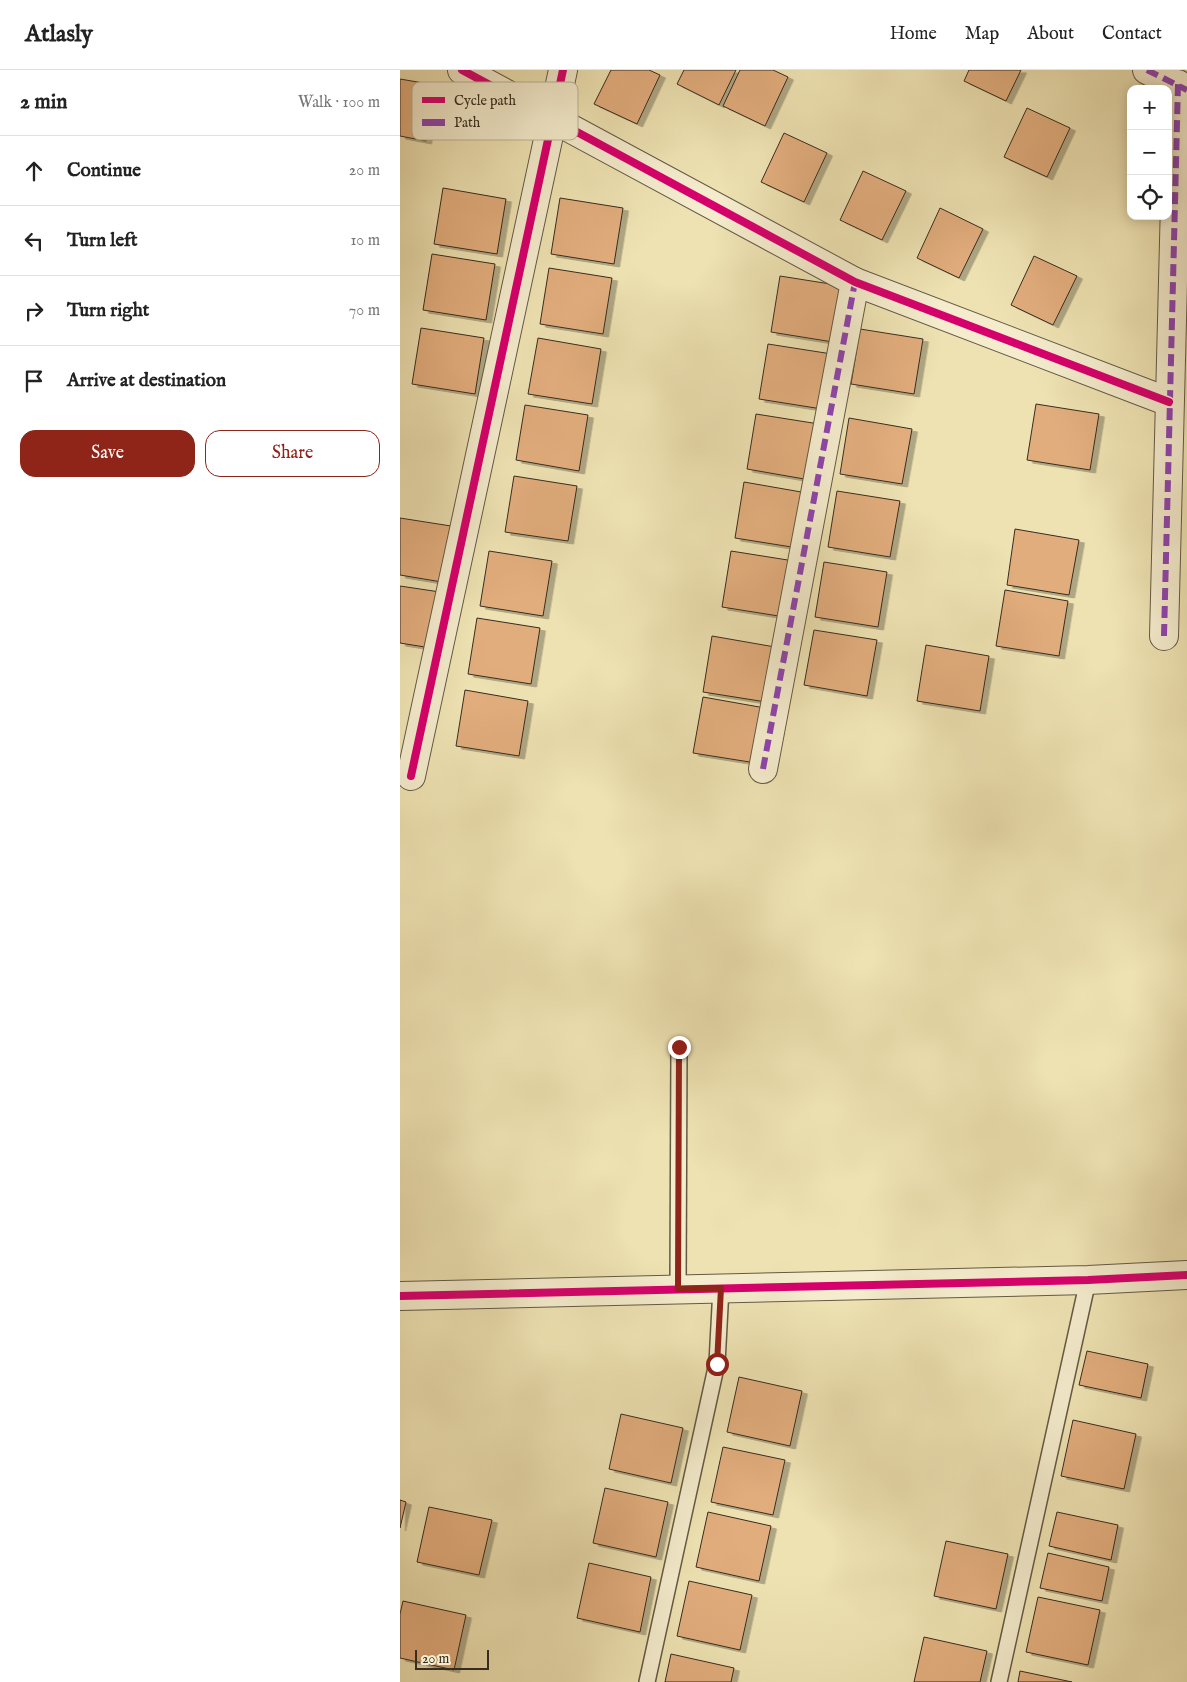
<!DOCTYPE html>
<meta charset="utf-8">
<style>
:root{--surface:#fff;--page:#f6f6f6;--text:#222;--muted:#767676;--line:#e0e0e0;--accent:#8f2418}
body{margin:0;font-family:"IM FELL English",serif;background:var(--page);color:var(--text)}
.controls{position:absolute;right:15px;top:15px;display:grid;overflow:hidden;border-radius:10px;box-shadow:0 2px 12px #0003}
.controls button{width:45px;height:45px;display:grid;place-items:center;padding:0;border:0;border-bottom:1px solid var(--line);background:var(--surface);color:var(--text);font:25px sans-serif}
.scale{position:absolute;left:15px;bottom:12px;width:74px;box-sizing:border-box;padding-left:5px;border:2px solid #362c20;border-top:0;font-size:14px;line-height:18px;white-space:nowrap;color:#362c20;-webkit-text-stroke:4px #f4eccd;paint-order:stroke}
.stop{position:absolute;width:15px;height:15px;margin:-11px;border:4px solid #8f2418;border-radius:50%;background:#fff}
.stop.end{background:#8f2418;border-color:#fff;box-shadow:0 1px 5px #0008}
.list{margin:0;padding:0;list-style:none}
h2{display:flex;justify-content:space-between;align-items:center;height:65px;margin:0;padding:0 20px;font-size:21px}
h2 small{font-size:16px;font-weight:400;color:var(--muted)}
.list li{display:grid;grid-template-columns:32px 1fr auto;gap:15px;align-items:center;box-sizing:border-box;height:70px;padding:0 20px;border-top:1px solid var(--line)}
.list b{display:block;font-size:19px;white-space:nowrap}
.list em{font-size:16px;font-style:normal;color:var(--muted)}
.actions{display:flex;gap:10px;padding:15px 20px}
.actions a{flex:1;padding:11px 0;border:1px solid var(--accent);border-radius:15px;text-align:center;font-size:18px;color:var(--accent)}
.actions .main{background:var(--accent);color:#fff}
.icon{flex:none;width:28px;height:28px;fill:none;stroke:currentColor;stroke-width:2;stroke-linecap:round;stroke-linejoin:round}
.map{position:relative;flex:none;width:787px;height:1612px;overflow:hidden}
header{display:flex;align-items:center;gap:30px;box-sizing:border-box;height:70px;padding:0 25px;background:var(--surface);border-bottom:1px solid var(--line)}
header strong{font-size:24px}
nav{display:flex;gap:28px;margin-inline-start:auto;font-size:18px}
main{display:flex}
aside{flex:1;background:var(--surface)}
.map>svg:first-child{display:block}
.building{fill:#e2ad7d;stroke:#362c20;filter:url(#shadow)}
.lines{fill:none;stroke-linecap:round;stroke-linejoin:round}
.service-casing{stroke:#645a44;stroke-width:18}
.minor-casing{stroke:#645a44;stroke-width:30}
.service{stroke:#f4eccd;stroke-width:15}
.minor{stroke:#f4eccd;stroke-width:28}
.quiet{stroke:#8e44ad;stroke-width:6;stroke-dasharray:12 6;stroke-linecap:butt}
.cycleway-casing{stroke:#f4eccd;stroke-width:11}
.cycleway{stroke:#d6006c;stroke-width:8}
.route{stroke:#8f2418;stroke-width:6}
.key{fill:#f4eccd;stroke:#bbb299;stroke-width:1}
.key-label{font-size:14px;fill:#362c20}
</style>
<header>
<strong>Atlasly</strong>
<nav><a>Home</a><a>Map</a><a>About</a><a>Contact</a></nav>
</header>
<main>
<aside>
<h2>2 min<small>Walk · 100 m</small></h2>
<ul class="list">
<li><svg class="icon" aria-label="ahead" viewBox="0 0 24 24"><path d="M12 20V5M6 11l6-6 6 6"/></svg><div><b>Continue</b></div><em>20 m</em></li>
<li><svg class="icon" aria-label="left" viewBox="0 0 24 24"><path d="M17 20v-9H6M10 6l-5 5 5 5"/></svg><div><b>Turn left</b></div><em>10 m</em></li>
<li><svg class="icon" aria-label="right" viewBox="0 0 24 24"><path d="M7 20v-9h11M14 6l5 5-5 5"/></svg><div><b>Turn right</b></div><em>70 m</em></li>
<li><svg class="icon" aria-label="arrive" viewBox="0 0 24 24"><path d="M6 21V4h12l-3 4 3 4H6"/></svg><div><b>Arrive at destination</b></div></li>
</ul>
<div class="actions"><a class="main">Save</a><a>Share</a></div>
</aside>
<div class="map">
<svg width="787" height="1612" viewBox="0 0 787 1612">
<defs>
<filter id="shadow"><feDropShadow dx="5.5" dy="3" stdDeviation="0" flood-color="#0004"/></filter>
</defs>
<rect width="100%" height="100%" fill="#eee2b2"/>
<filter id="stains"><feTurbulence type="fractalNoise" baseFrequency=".004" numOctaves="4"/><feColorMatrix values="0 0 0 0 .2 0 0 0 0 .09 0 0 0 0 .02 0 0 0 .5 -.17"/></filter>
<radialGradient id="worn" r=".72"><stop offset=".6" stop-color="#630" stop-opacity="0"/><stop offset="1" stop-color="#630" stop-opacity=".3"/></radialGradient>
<!-- building -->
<g class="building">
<path d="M211 0H249L260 5 237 54 194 34Z"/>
<path d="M284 0H336L319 35 277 14Z"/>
<path d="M340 0H373L388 7 365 56 323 36Z"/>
<path d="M569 0H621L606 31 564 11Z"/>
<path d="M0 9 35 15 26 71 0 66Z"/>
<path d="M627 38 670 58 647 107 604 87Z"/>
<path d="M384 63 427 83 404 132 361 112Z"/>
<path d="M463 101 506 121 482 170 440 150Z"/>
<path d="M43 118 106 129 97 184 34 174Z"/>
<path d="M160 128 223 138 214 194 151 184Z"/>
<path d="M540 138 583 159 559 208 517 188Z"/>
<path d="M32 184 95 194 86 250 23 240Z"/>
<path d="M634 186 677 206 653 255 611 235Z"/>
<path d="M149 198 212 208 203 264 140 254Z"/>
<path d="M380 206 443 216 433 272 371 262Z"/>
<path d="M21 258 84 268 75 324 12 314Z"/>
<path d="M460 259 523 269 514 324 451 314Z"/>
<path d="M138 268 201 279 192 334 128 324Z"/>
<path d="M368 274 432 284 422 339 359 329Z"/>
<path d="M636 334 699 344 690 400 627 390Z"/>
<path d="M125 335 188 345 179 401 116 390Z"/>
<path d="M356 344 419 354 410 410 347 399Z"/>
<path d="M449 348 512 359 502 414 440 404Z"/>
<path d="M114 406 177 416 168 471 105 462Z"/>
<path d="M344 412 407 423 398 478 335 468Z"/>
<path d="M437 421 500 431 490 487 428 477Z"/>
<path d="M0 448 51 456 42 512 0 505Z"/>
<path d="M615 459 679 470 669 525 607 515Z"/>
<path d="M89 481 152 491 143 546 80 536Z"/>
<path d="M331 481 394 491 385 547 322 537Z"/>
<path d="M424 492 487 502 478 557 415 547Z"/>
<path d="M0 516 40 522 31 578 0 573Z"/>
<path d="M605 520 668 531 659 586 596 576Z"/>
<path d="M77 548 140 558 131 614 68 604Z"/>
<path d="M414 560 477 570 467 626 404 615Z"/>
<path d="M312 566 375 577 366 632 303 622Z"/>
<path d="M526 575 589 586 580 641 517 631Z"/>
<path d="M65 620 128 631 119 686 56 676Z"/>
<path d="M303 627 365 638 356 693 293 683Z"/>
<path d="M687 1281 748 1294 741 1328 679 1315Z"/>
<path d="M339 1307 402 1321 390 1376 327 1362Z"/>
<path d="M221 1344 283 1358 271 1413 209 1399Z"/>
<path d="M673 1350 736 1364 724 1419 661 1406Z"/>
<path d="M323 1377 385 1390 373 1445 311 1432Z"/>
<path d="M205 1418 268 1432 256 1487 193 1473Z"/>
<path d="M0 1430 6 1432 0 1458Z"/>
<path d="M29 1437 92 1450 79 1505 17 1492Z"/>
<path d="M308 1442 371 1456 359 1511 296 1497Z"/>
<path d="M657 1442 718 1455 711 1490 649 1476Z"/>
<path d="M546 1471 608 1484 596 1539 534 1526Z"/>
<path d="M648 1483 709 1497 702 1531 640 1518Z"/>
<path d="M189 1493 251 1507 240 1562 177 1548Z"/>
<path d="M289 1511 352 1525 340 1580 277 1566Z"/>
<path d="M638 1527 700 1540 688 1595 626 1582Z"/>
<path d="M3 1531 66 1545 54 1600 0 1588V1544Z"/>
<path d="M524 1567 587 1581 580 1612H514Z"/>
<path d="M271 1584 334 1598 331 1612H265Z"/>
<path d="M620 1601 672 1612H618Z"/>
</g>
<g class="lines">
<!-- service casing -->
<g class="service-casing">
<g id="service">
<path d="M278 1219 279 977"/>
<path d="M247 1612 317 1293 321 1218"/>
<path d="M599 1612 688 1210"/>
</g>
</g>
<!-- minor casing -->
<g class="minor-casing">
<g id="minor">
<path d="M62 0 455 212 769 332"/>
<path d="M747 0 787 20"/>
<path d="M764 566 778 14"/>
<path d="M363 699 455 212"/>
<path d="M11 706 163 0"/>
<path d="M0 1226 688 1210 787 1205"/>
</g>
</g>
<!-- service -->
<use href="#service" class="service"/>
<!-- minor -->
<use href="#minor" class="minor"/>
<!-- quiet -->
<g class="quiet">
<path d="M747 0 787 20"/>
<path d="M764 566 778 14"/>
<path d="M363 699 455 212"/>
</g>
<!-- cycleway casing -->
<g class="cycleway-casing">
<g id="cycleway">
<path d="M62 0 455 212 769 332"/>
<path d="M11 706 163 0"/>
<path d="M0 1226 688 1210 787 1205"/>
</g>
</g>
<!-- cycleway -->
<use href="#cycleway" class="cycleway"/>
</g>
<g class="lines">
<!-- route -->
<path class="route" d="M279 977 278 1219 321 1218 317 1294"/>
</g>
<!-- legend -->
<rect x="12" y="12" width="166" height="58" rx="8" class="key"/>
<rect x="22" y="27" width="23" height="6" fill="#d6006c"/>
<rect x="22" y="49" width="23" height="7" fill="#8e44ad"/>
<g class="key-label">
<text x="54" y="35">Cycle path</text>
<text x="54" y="57">Path</text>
</g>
<rect width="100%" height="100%" filter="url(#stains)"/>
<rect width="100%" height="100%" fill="url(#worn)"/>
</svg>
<div class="controls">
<button>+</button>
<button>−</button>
<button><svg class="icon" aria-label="locate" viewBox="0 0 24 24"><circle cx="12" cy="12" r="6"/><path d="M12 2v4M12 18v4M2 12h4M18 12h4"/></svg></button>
</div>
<div class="scale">20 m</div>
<div class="stop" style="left:317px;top:1294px"></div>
<div class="stop end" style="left:279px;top:977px"></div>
</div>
</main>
